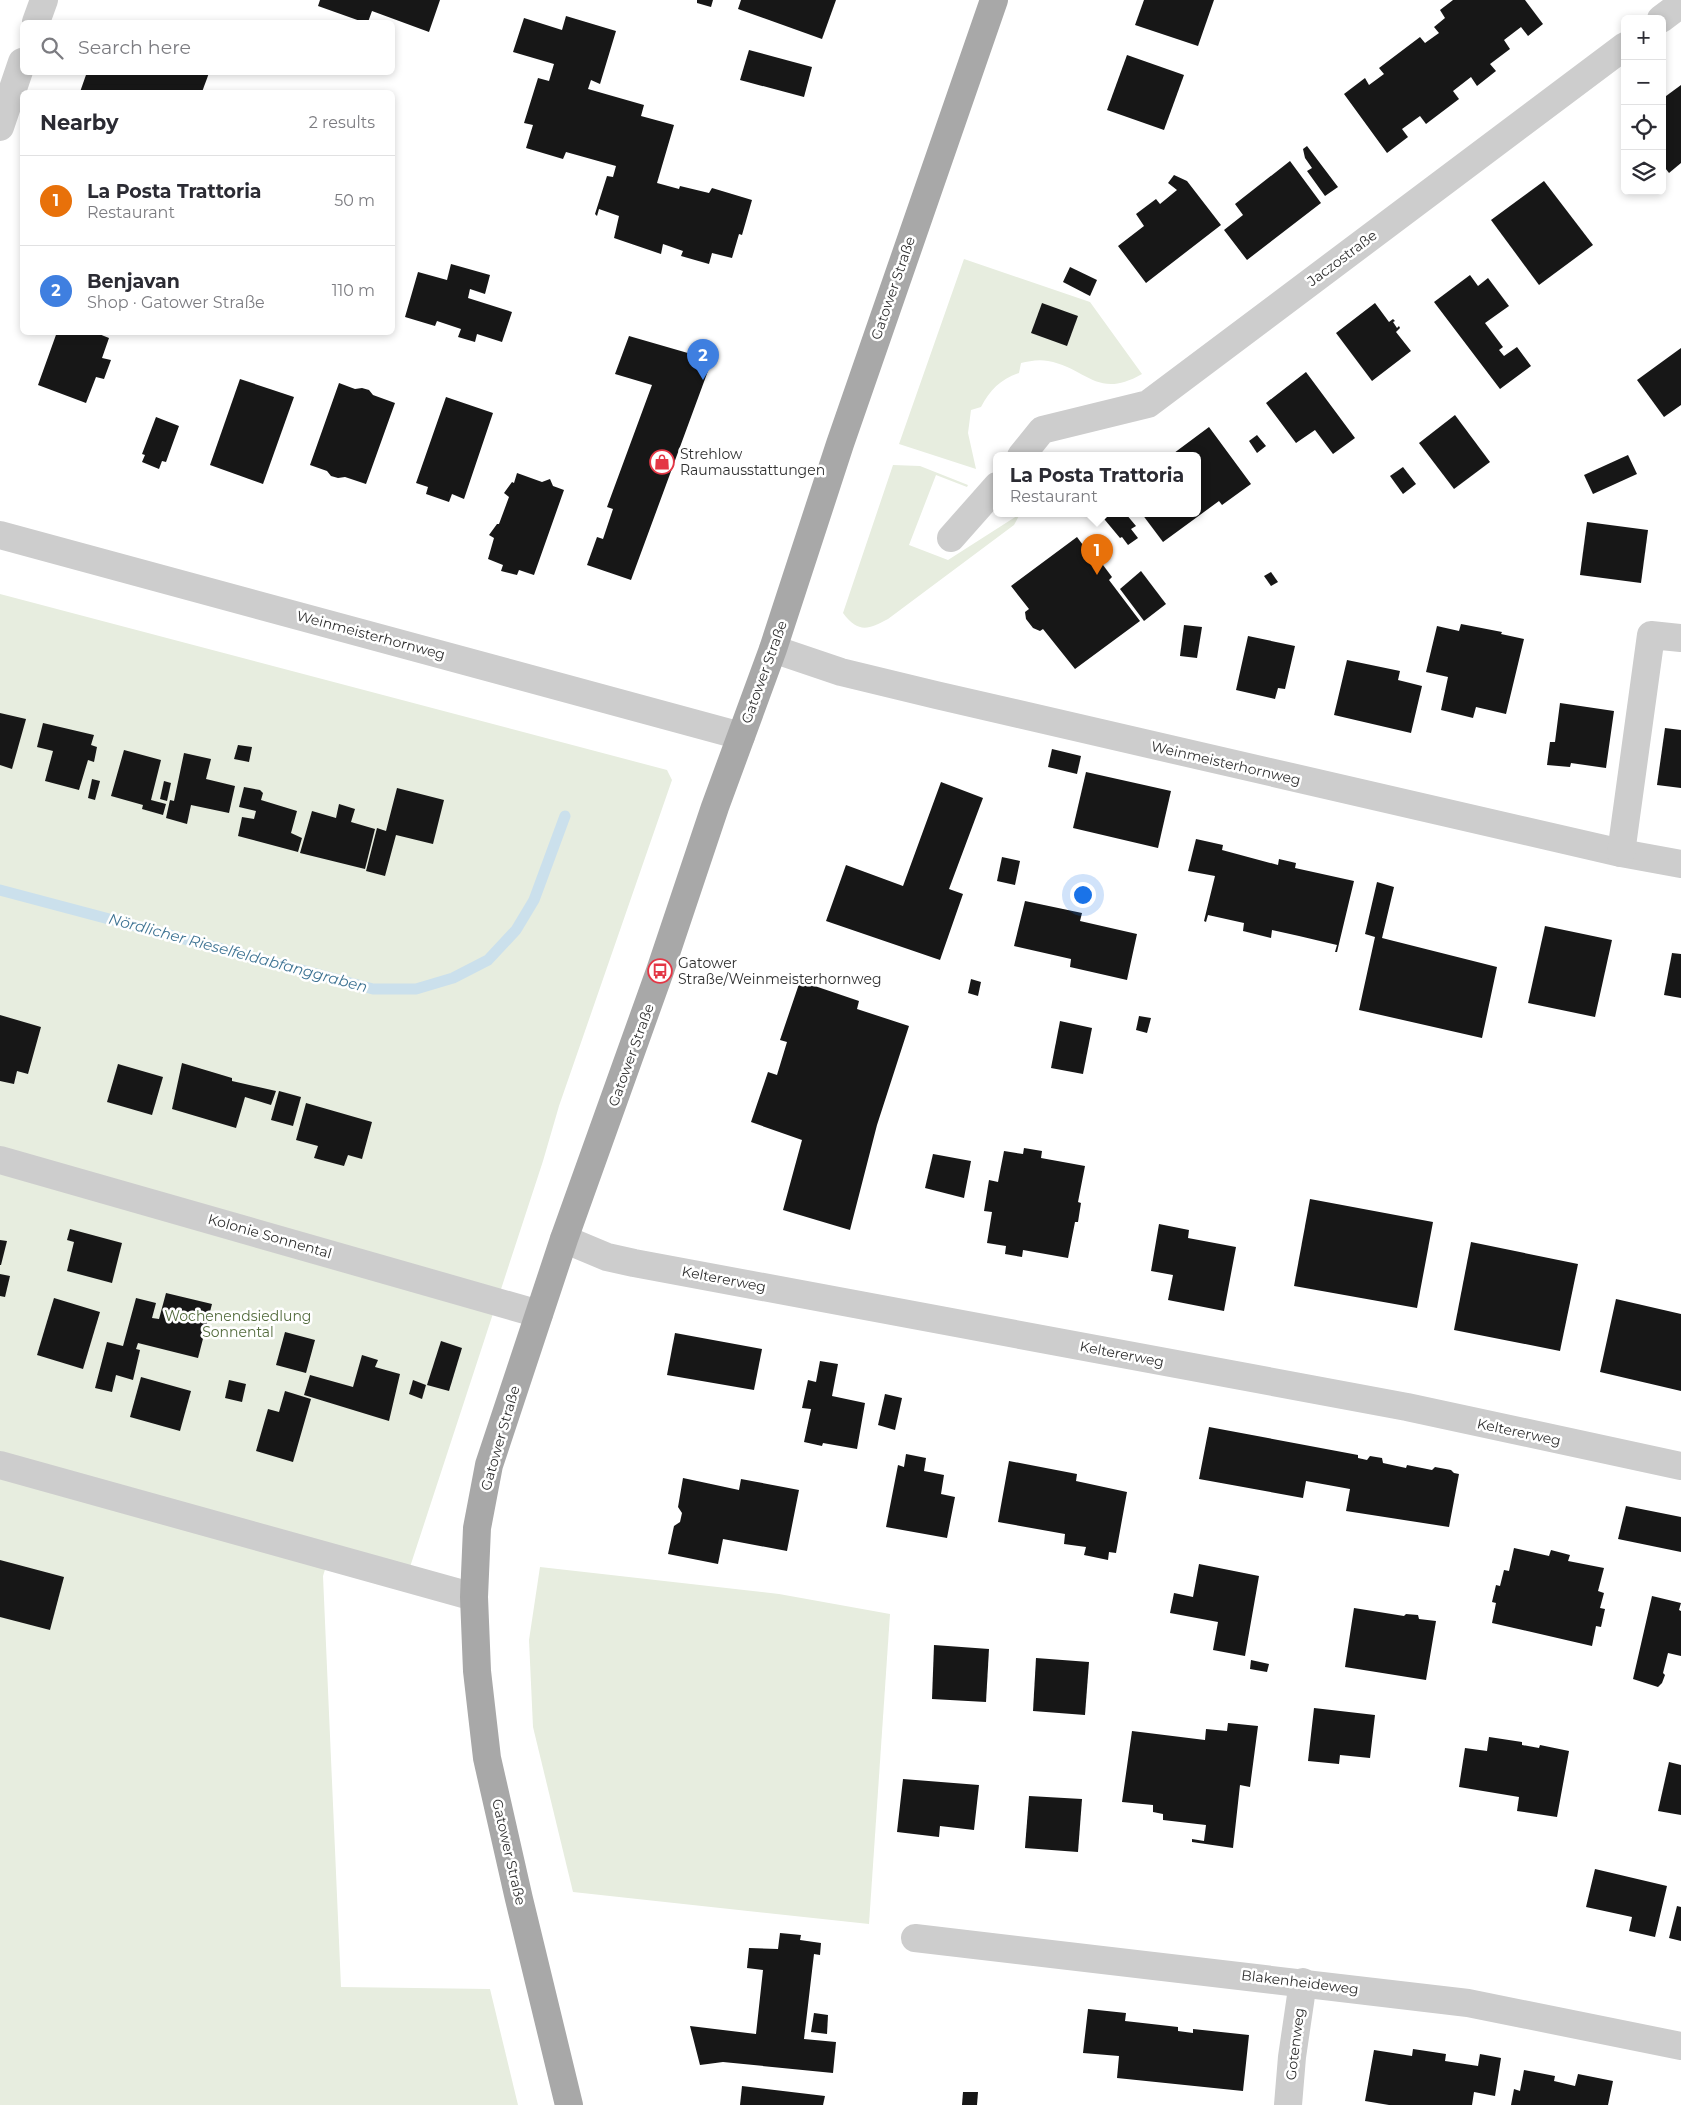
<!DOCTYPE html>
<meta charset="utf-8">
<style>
:root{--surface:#fff;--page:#f2f2f3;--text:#2b2b33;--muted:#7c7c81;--line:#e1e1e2;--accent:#0b8043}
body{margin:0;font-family:Montserrat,sans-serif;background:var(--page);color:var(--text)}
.controls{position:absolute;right:15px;top:15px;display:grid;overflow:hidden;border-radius:8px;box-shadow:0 2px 8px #0003}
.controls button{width:45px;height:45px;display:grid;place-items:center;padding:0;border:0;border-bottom:1px solid var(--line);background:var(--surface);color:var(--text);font:25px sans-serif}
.you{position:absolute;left:1082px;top:894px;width:18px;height:18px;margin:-12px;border:4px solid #fff;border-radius:50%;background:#1a73e8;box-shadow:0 0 0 8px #1a73e833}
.badge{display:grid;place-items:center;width:32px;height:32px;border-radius:50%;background:var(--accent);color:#fff;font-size:16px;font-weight:700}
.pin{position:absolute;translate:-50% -41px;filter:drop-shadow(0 1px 2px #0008)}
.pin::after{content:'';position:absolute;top:26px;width:18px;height:15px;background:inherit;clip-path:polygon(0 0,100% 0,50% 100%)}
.popup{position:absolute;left:993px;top:452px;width:208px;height:65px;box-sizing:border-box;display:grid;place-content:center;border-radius:8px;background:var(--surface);filter:drop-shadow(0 1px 4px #0005);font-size:16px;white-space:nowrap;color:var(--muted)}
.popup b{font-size:19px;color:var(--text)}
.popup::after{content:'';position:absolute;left:50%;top:100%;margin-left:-10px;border:10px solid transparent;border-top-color:var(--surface)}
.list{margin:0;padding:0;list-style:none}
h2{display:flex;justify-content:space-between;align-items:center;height:65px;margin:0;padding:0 20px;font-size:21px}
h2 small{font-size:16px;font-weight:400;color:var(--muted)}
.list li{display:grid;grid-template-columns:32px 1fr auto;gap:15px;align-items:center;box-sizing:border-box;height:90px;padding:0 20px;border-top:1px solid var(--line)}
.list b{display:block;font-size:19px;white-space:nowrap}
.list p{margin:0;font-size:16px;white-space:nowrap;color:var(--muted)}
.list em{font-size:16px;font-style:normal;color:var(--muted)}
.icon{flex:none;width:28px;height:28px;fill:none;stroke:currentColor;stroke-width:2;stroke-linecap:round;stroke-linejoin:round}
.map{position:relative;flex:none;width:1681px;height:2105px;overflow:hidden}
.search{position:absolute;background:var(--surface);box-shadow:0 2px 8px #0003;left:20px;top:20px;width:375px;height:55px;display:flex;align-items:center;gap:12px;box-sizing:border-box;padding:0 18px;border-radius:8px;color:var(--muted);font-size:19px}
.panel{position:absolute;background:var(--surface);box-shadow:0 2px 8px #0003;left:20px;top:90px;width:375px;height:245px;border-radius:8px}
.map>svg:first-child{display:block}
.green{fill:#e7eddf}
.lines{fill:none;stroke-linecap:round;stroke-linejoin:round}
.stream{stroke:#cbe0ec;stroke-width:11}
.building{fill:#171717}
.minor{stroke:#cdcdcd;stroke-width:28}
.major{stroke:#a8a8a8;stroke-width:28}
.labels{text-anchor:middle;stroke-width:5;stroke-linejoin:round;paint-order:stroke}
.street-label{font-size:14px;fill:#303030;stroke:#fff}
.poi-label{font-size:14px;fill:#303030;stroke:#fff;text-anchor:start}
.park-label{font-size:14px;fill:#546c3e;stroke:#fff}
.water-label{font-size:15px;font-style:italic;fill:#3e7393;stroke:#fff}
</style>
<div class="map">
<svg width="1681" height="2105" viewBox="0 0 1681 2105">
<rect width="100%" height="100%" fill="#fff"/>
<!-- green -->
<g class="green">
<path d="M964 259 1090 302 1142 374C1097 400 1087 368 1048 361 1039 359 1029 361 1021 363L1019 373C1001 379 990 390 981 407L971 410 968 433 976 469 899 444Z"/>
<path d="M893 465 920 466 968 485 967 487 936 475 909 545 948 560 1020 514 1014 525 888 619C868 630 858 633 843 613Z"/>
<path d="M0 594 667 770 672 780 559 1106 543 1161 409 1570 333 1544 323 1576 341 1987 490 1989 518 2105H0Z"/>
<path d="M540 1567 779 1594 890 1614 869 1924 573 1892 533 1727 529 1640Z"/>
</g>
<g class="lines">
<!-- stream -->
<path class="stream" d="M0 890 373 989H416L453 978 488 960 516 930 534 900 565 816"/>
</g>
<!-- building -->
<g class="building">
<path d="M320 0H440L429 32 372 11 368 22H363L318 6Z"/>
<path d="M697 0H713L711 7 697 3Z"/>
<path d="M741 0H836L822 39 738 9Z"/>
<path d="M1144 0H1214L1198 46 1135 25Z"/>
<path d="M1453 0H1525L1543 24 1528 36 1521 27 1504 40 1510 49 1490 64 1496 71 1477 86 1471 77 1453 91 1459 99 1426 124 1420 116 1402 129 1408 137 1387 153 1344 94 1365 78 1369 85 1384 74 1379 68 1420 37 1425 43 1439 33 1434 27 1445 18 1440 10Z"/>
<path d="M566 16 616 31 600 84 591 80 588 89 644 105 641 116 674 125 657 183 679 189 680 186 709 193 712 188 752 200 742 235 739 234 732 258 712 253 709 264 681 256 683 251 663 244 661 254 614 238 619 216 599 209 597 216 595 214 607 176 613 177 616 166 566 152 563 159 526 148 533 125 524 123 538 78 549 81 554 64 513 52 524 18 562 30Z"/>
<path d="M749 50 812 67 804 97 740 80Z"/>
<path d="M1127 55 1184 75 1164 130 1107 110Z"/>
<path d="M87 72H207L209 73 202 92H80Z"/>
<path d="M1681 85V163L1669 173 1662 164V99Z"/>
<path d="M1307 146 1338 187 1325 196 1307 171 1312 168 1305 158 1303 149Z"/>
<path d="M1290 161 1321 203 1247 260 1224 230 1243 215 1235 204Z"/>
<path d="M1174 175 1187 181 1221 225 1146 283 1118 246 1144 226 1136 214 1156 199 1160 204 1177 190 1168 183Z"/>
<path d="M1544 181 1593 245 1539 285 1491 220Z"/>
<path d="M451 264 490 275 485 294 470 289 468 298 512 312 502 342 477 334 475 342 458 337 461 329 437 321 435 326 405 317 418 272 447 280Z"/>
<path d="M1070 267 1097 280 1090 296 1063 282Z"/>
<path d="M1470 275 1478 286 1488 278 1509 306 1485 323 1503 347 1499 350 1504 356 1517 347 1531 366 1500 389 1434 302Z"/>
<path d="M1042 303 1078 316 1067 346 1031 333Z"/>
<path d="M1375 303 1389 322 1393 319 1395 321 1393 322 1397 328 1399 326 1400 328 1396 332 1411 351 1372 381 1336 333Z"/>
<path d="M57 332H94L109 338 102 358 111 360 104 379 96 377 86 403 38 385Z"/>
<path d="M629 336 712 360 631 580 587 565 597 537 603 539 613 509 607 507 652 385 615 374Z"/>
<path d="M1681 348V405L1664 417 1637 380Z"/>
<path d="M1306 372 1355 438 1333 454 1315 430 1296 443 1266 403Z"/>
<path d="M240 379 294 397 263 484 210 465Z"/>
<path d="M339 383 355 389 362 388 369 390 373 395 395 403 366 484 345 477 338 478 331 476 327 471 310 465Z"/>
<path d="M446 397 493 413 464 499 452 494 449 502 426 494 428 487 416 483Z"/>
<path d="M1455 415 1490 462 1454 489 1419 443Z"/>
<path d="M156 417 179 426 166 462 162 461 159 469 142 462 145 455 142 454Z"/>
<path d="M1209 427 1251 484 1222 505 1219 501 1163 542 1142 514H1197V456H1170Z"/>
<path d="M1257 435 1266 446 1257 453 1249 441Z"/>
<path d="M1628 455 1637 474 1593 494 1584 475Z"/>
<path d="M1403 467 1416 484 1403 494 1390 476Z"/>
<path d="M517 473 542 482 550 479 553 486 564 490 534 575 519 570 517 575 501 571 503 565 488 559 494 538 489 535 497 524H499L509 497 504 493 512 482 514 483Z"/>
<path d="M1100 514H1126L1136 526 1131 529 1138 538 1128 545 1122 537 1120 538Z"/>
<path d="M1587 522 1648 530 1641 583 1580 575Z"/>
<path d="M1077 537 1094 560 1097 557 1112 577 1109 580 1140 621 1075 669 1043 629 1040 631 1033 628 1026 619 1025 612 1029 609 1011 586Z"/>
<path d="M1141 571 1166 604 1144 621 1120 589Z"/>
<path d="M1271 572 1278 582 1271 586 1264 576Z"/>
<path d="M1461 624 1502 632 1501 634 1524 639 1506 714 1476 707 1473 718 1441 710 1448 677 1426 672 1437 626 1459 631Z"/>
<path d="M1184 625 1202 627 1197 658 1180 656Z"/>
<path d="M1248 636 1295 646 1285 689 1278 688 1275 699 1236 690Z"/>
<path d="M1347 660 1400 671 1398 680 1422 686 1411 733 1334 715Z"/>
<path d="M1560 703 1614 711 1606 768 1571 763 1570 767 1547 765 1550 742H1555Z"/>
<path d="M0 713 26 719 12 769 0 765Z"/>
<path d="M43 723 94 735 91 745 97 747 94 762 88 760 79 790 45 781 53 751 37 747Z"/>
<path d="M1665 728 1681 730V788L1657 785Z"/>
<path d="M238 745 252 747 249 762 234 759Z"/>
<path d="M1052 749 1081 756 1077 774 1048 767Z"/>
<path d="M124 750 161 760 151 800 166 804 163 815 142 809 143 805 111 796Z"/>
<path d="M184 753 211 759 206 779 235 786 229 813 191 805 187 824 166 818 170 800 174 801Z"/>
<path d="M1086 772 1171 791 1158 848 1073 828Z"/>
<path d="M92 779 100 781 95 800 88 798Z"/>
<path d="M164 781 171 783 167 801 160 799Z"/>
<path d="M941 782 983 798 949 889 963 894 940 960 826 921 846 865 903 886Z"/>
<path d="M244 787 260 790 263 793 261 800 297 811 291 833 302 838 298 852 238 836 242 817 254 819 256 811 239 807Z"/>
<path d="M397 788 444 800 433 844 396 835 385 876 366 871 377 828 386 831Z"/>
<path d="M339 804 355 809 351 822 375 829 365 869 300 853 312 811 336 818Z"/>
<path d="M1196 839 1223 845 1222 850 1278 865 1279 859 1296 863 1295 868 1354 881 1337 952H1335L1337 945 1299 936 1272 930 1271 938 1243 931 1244 923 1208 915 1206 922 1204 921 1215 876 1188 871Z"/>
<path d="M1002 857 1020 861 1015 885 997 881Z"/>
<path d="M1377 882 1394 887 1382 938 1497 967 1482 1038 1359 1010 1375 937 1365 934Z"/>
<path d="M1025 901 1082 913 1080 921 1137 934 1127 980 1070 967 1071 959 1014 946Z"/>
<path d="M1545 926 1612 940 1595 1017 1528 1003Z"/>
<path d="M1672 953 1681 954V998L1664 995Z"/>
<path d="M971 979 981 982 978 996 968 993Z"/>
<path d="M800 981 859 1001 857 1009 909 1026 877 1125 850 1230 783 1210 802 1140 751 1122 768 1072 777 1075 787 1042 780 1040Z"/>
<path d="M0 1015 41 1027 28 1074 17 1071 14 1084 0 1081Z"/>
<path d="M1139 1016 1151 1018 1147 1033 1136 1030Z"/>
<path d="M1060 1021 1092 1028 1083 1074 1051 1068Z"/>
<path d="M182 1063 232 1078V1081L276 1091 271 1105 245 1097 236 1128 172 1109Z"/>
<path d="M118 1064 163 1077 152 1115 107 1102Z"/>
<path d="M279 1091 301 1097 293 1126 271 1120Z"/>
<path d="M306 1103 372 1122 362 1159 348 1155 344 1166 314 1158 318 1146 296 1140Z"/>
<path d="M1024 1148 1042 1151 1041 1158 1085 1166 1078 1202 1081 1203 1078 1222H1075L1068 1258 1023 1250 1022 1257 1005 1254 1006 1246 987 1243 992 1212 984 1211 989 1180 998 1182 1004 1151 1023 1154Z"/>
<path d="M933 1154 971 1161 964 1198 925 1188Z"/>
<path d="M1310 1199 1433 1222 1417 1308 1294 1286Z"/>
<path d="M1159 1224 1189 1230 1188 1238 1236 1247 1224 1311 1168 1300 1173 1275 1151 1271Z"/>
<path d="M70 1229 122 1243 112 1283 67 1271 74 1242 67 1240Z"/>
<path d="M0 1240 7 1241 1 1265H0Z"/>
<path d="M1471 1242 1578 1264 1560 1351 1454 1330Z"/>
<path d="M0 1274 10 1276 5 1297 0 1296Z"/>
<path d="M166 1293 212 1304 198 1358 138 1343 136 1349 140 1350 133 1380 116 1375 112 1392 95 1388 107 1342 123 1346 136 1298 156 1303 152 1318 159 1319Z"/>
<path d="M54 1298 100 1312 83 1369 37 1355Z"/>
<path d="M1616 1299 1681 1314V1391L1600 1372Z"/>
<path d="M285 1332 315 1340 306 1373 276 1365Z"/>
<path d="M675 1333 762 1349 754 1390 667 1375Z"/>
<path d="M441 1341 462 1348 449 1391 427 1385Z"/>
<path d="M362 1355 378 1360 375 1367 400 1374 389 1421 304 1395 310 1375 353 1387Z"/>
<path d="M820 1361 838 1364 832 1396 865 1403 857 1449 823 1443 822 1446 804 1442 811 1409 802 1408 808 1380 816 1382Z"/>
<path d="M141 1377 191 1391 180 1431 130 1417Z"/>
<path d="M229 1380 246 1384 242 1402 225 1398Z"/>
<path d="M413 1380 426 1385 422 1399 409 1394Z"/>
<path d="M285 1391 311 1399 293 1462 256 1451 268 1409 279 1412Z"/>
<path d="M885 1394 902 1398 895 1430 878 1425Z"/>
<path d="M1209 1427 1358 1455V1458L1367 1460 1370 1456 1382 1458 1383 1463 1406 1468 1407 1465 1432 1470 1435 1467 1451 1470 1454 1473 1459 1474 1449 1527 1346 1511 1350 1489 1306 1481 1303 1498 1199 1479Z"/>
<path d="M906 1454 926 1458 924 1471 944 1475 941 1494 955 1497 947 1538 886 1527 898 1465 904 1467Z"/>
<path d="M1009 1461 1077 1474 1076 1481 1127 1492 1116 1553 1109 1552 1108 1560 1084 1555 1086 1547 1064 1544 1065 1534 998 1522Z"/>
<path d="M683 1478 739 1490 741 1479 799 1490 787 1551 723 1539 718 1564 668 1554 674 1526 680 1522 682 1513 678 1507Z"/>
<path d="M1626 1506 1681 1517V1552L1618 1539Z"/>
<path d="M1514 1548 1549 1556 1551 1550 1570 1555 1568 1561 1604 1568 1598 1591 1604 1593 1600 1608 1605 1609 1601 1627 1596 1626 1592 1646 1492 1623 1496 1603 1492 1602 1496 1585 1500 1586 1504 1570 1509 1571Z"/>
<path d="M0 1560 64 1577 50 1630 0 1617Z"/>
<path d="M1199 1564 1259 1576 1245 1656 1213 1650 1218 1622 1170 1613 1174 1593 1193 1597Z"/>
<path d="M1652 1596 1681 1603 1679 1610 1681 1611V1656L1668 1653 1663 1673 1665 1675 1662 1683 1658 1687 1633 1679Z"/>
<path d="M1354 1608 1404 1616 1406 1614 1418 1615 1419 1619 1436 1621 1426 1680 1345 1667Z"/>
<path d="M934 1645 989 1649 986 1702 932 1699Z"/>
<path d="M1036 1658 1089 1662 1085 1715 1033 1711Z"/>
<path d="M1251 1660 1269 1664 1267 1672 1250 1669Z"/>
<path d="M1314 1708 1375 1715 1370 1758 1340 1755 1339 1764 1308 1761Z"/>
<path d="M1228 1723 1258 1726 1250 1787 1240 1785 1233 1848 1192 1842V1839L1204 1841 1206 1825 1163 1820V1814L1153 1812V1805L1122 1802 1132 1731 1205 1740 1206 1729 1227 1731Z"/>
<path d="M1489 1737 1522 1742V1745L1539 1748 1540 1745 1569 1751 1557 1817 1517 1811 1519 1797 1459 1787 1465 1748 1487 1751Z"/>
<path d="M1669 1762 1681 1765V1815L1658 1811Z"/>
<path d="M903 1779 979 1785 974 1830 940 1826 939 1837 897 1832Z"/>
<path d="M1029 1796 1082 1799 1078 1852 1025 1848Z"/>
<path d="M1595 1869 1667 1886 1655 1937 1629 1931 1632 1917 1586 1907Z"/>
<path d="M1677 1906 1681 1907V1941L1669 1938Z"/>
<path d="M780 1933 801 1935 800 1940 821 1943 820 1955 814 1954 804 2039 836 2042 833 2073 723 2062 700 2065 690 2026 756 2034 763 1970 747 1968 749 1948 778 1949Z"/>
<path d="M1088 2009 1126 2013 1125 2021 1178 2027V2031L1193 2033V2029L1249 2035 1243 2091 1117 2078 1119 2056 1083 2053Z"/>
<path d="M814 2013 828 2015 827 2034 811 2032Z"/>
<path d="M1413 2049 1446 2054 1445 2061 1478 2066 1480 2054 1501 2058 1495 2096 1474 2092 1472 2105H1389L1365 2101 1374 2050 1412 2056Z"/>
<path d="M1524 2070 1555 2076 1554 2081 1575 2086 1578 2074 1613 2081 1608 2105H1511L1514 2089 1520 2091Z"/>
<path d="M742 2086 825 2096 823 2105H740Z"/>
<path d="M963 2092H978L977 2105H962Z"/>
</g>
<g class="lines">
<!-- minor -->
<g class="minor">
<path d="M1661 19 1681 4"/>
<path d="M36 22 44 0"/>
<path d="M0 127 22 62"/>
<path d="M1021 456 1042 430 1148 404 1625 46"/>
<path d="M0 535 741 736"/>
<path d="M951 538 997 486"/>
<path d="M773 649 841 672 936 695 1621 853 1681 864"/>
<path d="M1621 853 1651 635 1681 638"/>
<path d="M0 1160 539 1314"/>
<path d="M564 1239 607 1257 634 1263 1407 1407 1681 1466"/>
<path d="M0 1465 474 1597"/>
<path d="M915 1938 1468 2003 1681 2046"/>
<path d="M1288 2105 1292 2057 1303 1982"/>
</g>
<!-- major -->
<path class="major" d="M569 2105 519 1899 487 1758 477 1671 474 1597 477 1528 489 1465 564 1239 660 971 715 807 773 649 840 444 994 0"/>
</g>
<!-- icons -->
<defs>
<g id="shop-ring" transform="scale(1.25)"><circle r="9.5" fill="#fff" stroke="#e43645" stroke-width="1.5"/><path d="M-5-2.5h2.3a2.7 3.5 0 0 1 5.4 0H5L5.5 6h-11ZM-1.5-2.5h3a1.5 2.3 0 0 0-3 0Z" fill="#e43645"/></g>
<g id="bus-ring" transform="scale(1.25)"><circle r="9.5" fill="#fff" stroke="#e43645" stroke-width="1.5"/><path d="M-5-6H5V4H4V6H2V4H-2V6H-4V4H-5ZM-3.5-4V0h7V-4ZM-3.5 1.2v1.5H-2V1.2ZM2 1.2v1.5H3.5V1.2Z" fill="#e43645"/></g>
</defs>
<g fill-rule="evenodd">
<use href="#shop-ring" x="662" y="462"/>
<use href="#bus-ring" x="660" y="971"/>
</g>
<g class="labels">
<!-- street labels -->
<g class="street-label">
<text transform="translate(1342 258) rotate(-37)" y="5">Jaczostraße</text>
<text transform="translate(893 288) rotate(-71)" y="5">Gatower Straße</text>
<text transform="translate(371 635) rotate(15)" y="5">Weinmeisterhornweg</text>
<text transform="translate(764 672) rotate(-70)" y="5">Gatower Straße</text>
<text transform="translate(1226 763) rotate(13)" y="5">Weinmeisterhornweg</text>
<text transform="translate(631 1055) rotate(-70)" y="5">Gatower Straße</text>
<text transform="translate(270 1236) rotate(16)" y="5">Kolonie Sonnental</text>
<text transform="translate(724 1279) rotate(11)" y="5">Keltererweg</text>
<text transform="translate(1122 1354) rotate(11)" y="5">Keltererweg</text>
<text transform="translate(1519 1432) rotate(12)" y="5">Keltererweg</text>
<text transform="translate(500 1438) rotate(-74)" y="5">Gatower Straße</text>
<text transform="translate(509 1852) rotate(77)" y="5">Gatower Straße</text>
<text transform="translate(1300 1982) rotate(7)" y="5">Blakenheideweg</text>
<text transform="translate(1295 2044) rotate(-83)" y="5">Gotenweg</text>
</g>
<!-- poi labels -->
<g class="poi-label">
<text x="680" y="459">Strehlow<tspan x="680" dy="16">Raumausstattungen</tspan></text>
<text x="678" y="968">Gatower<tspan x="678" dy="16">Straße/Weinmeisterhornweg</tspan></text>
</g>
<!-- park labels -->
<g class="park-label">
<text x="238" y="1321">Wochenendsiedlung<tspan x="238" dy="16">Sonnental</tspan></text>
</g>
<!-- water labels -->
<g class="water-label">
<text transform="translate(238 953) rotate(15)" y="5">Nördlicher Rieselfeldabfanggraben</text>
</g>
</g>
</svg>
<div class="controls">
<button>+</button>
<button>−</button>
<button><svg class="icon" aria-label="locate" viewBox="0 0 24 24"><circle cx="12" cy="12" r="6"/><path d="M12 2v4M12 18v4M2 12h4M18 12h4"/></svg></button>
<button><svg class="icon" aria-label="layers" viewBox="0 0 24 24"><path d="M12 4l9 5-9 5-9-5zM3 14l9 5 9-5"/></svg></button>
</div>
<div class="you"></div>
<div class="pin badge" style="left:1097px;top:575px;background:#e8710a">1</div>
<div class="popup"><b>La Posta Trattoria</b>Restaurant</div>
<div class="pin badge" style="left:703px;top:380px;background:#3f7fe0">2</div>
<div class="search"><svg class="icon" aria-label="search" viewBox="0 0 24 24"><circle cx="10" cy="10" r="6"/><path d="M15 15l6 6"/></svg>Search here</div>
<section class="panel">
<h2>Nearby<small>2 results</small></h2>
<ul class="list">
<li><span class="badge" style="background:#e8710a">1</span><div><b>La Posta Trattoria</b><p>Restaurant</p></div><em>50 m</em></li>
<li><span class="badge" style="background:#3f7fe0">2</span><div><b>Benjavan</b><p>Shop · Gatower Straße</p></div><em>110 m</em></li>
</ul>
</section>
</div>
